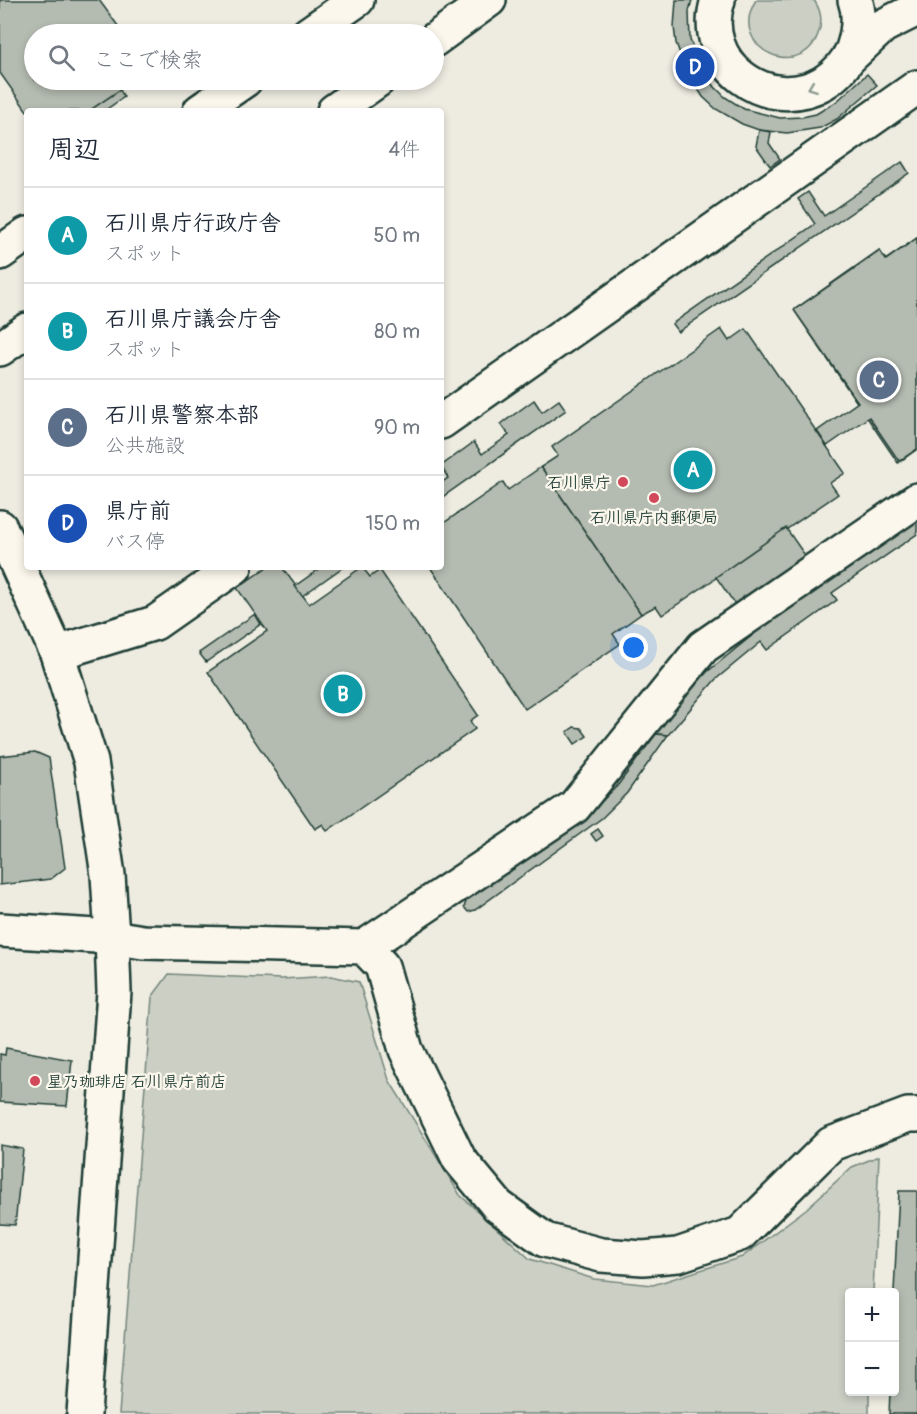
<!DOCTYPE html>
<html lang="ja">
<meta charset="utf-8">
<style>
:root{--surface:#fff;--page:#f2f2f3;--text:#1f2937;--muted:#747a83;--line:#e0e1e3;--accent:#0b8043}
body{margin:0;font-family:Pangolin,"Klee One",sans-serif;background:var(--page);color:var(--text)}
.controls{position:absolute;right:18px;bottom:18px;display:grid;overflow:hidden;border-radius:6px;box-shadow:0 3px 9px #0003}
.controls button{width:54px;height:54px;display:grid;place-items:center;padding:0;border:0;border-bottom:2px solid var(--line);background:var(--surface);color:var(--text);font:30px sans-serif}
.you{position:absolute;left:634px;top:648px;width:21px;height:21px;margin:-15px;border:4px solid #fff;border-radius:50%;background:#1a73e8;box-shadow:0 0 0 9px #1a73e833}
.badge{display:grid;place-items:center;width:39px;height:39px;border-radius:50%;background:var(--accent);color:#fff;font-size:20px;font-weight:700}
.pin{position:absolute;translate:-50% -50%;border:3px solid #fff;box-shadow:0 2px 6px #0006}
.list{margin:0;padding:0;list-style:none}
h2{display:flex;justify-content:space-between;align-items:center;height:78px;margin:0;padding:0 24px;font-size:26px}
h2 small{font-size:20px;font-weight:400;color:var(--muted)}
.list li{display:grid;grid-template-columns:39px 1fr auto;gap:18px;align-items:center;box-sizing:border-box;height:96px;padding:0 24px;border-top:2px solid var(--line)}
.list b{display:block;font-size:22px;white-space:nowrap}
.list p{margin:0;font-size:20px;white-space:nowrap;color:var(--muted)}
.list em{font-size:20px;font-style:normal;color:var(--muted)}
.icon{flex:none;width:33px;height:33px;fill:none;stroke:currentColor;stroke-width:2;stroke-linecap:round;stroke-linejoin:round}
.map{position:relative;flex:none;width:917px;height:1414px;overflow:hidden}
.search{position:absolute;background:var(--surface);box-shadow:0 3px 9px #0003;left:24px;top:24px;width:420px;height:66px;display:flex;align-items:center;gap:15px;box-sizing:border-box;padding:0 21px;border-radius:33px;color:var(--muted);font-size:22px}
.panel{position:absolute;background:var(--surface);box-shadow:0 3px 9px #0003;left:24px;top:108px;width:420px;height:462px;border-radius:6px}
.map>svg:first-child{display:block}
.green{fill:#cbcfc4;stroke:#75867c;stroke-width:1.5}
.building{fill:#b4bbb0;stroke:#1f3d34;stroke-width:1.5}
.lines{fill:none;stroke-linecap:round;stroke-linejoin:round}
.minor-casing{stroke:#1f3d34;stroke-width:38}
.major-casing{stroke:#1f3d34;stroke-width:38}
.minor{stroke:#fbf7ec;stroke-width:33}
.major{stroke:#fbf7ec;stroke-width:33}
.oneway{stroke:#8d9a90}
.poi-dot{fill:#d1495b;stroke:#fbf7ec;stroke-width:2}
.labels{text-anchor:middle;stroke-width:4.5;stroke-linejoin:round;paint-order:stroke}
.poi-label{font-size:16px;font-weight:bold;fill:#1f3d34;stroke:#fbf7ec;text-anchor:end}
</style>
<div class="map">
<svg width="917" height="1414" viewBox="0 0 917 1414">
<rect width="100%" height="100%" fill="#eeece1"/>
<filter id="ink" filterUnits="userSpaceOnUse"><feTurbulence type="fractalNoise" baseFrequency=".0167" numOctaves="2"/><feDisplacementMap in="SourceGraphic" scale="12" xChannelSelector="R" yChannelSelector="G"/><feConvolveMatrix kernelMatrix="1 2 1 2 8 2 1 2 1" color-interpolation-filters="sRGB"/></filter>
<g filter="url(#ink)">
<!-- green -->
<g class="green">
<path d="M756 0H814C820 9 823 20 819 31 804 84 725 49 756 0Z"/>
<path d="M169 974 282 979 331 976 359 982 389 1080 460 1195 530 1259 594 1279 653 1285 742 1257 806 1209 852 1167 879 1156 873 1292H850V1392H869V1414H119L152 997Z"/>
</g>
<!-- building -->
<g class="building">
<path d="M0 0H99L124 34H34V80H134L89 111H27L0 73Z"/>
<path d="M676 0H692L689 11 690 40 701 67 715 87 725 97 744 109 780 118 802 117 816 114 836 102 867 74 877 85 837 119 820 128 787 133 759 130 742 124 716 109 703 97 687 72 676 43 674 27Z"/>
<path d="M120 90 124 97 104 111H89Z"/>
<path d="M759 130 771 132 769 143 780 159 770 166 756 146Z"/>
<path d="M902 162 909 173 678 332 672 324 815 224 798 199 808 192 824 216Z"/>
<path d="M917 238V449L898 463 794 310 879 250 885 260Z"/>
<path d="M917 238V449L899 461 869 417 827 446 817 431 858 402 794 310 880 251 886 260Z"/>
<path d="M721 329 729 341 746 329 845 473 830 483 838 494 662 615 656 606 641 614 541 467 558 456 552 447Z"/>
<path d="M534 400 542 412 559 400 566 410 441 498V483L448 478 441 466 474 442 482 454 509 435 501 424Z"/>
<path d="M541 467 641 614 613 634 620 644 525 709 430 567H441V525L503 482 508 490Z"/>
<path d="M917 518V534L832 593 837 600 767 650 761 642 715 680 668 735 656 734 674 709 707 672 755 633 716 577 786 528 824 583Z"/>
<path d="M267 567H282L309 604 362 567 370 577 380 570 478 715 470 721 475 729 327 831 323 824 315 829 208 672 267 631 237 588Z"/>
<path d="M322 567H343L302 596 295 586Z"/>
<path d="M255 614 261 624 206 662 199 653Z"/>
<path d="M574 727 581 728 587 736 575 744 567 732Z"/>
<path d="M656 734 668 735 627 793 602 818 475 910 468 912 464 907 467 899 564 832 602 801 618 785Z"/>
<path d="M35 752 49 758 65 868 51 879 0 885V756Z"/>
<path d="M598 829 603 836 596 841 591 834Z"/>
<path d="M6 1048 72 1060 67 1106 0 1102V1054L5 1055Z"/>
<path d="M0 1145 23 1149 15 1225 0 1224Z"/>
<path d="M899 1191H917V1414H889L890 1392H894V1292Z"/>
</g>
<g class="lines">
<!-- minor casing -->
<g class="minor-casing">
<g id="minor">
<path d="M718 0C697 63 767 115 823 83 836 75 847 63 853 49 858 33 861 16 855 0"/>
<path d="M850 57 883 26 917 9"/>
<path d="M441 422 917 87"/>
<path d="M0 527 57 653 91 762 108 875 112 937 114 992 84 1414"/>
<path d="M57 653 155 623 235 567"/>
<path d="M0 930 112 937 143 942 364 947 382 966 406 1050 459 1159 498 1206 545 1240 601 1255 643 1258 678 1255 740 1234 831 1144 908 1115H917"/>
<path d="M364 947 574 807 703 647 917 500"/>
</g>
</g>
<!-- major casing -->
<g class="major-casing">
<g id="major">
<path d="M308 34 357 0"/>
<path d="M434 40 489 0"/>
<path d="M200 111 245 80"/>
<path d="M334 111 378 80"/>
<path d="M0 253 27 234"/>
<path d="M0 349 27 330"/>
</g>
</g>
<!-- minor -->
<use href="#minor" class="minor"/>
<!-- major -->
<use href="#major" class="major"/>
</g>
<!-- one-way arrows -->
<defs><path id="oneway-chevron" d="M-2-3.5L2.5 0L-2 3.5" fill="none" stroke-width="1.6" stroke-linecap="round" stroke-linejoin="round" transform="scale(1.5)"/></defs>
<use class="oneway" href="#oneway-chevron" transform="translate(812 87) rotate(159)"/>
</g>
<!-- markers -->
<g class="poi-dot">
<circle cx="623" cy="482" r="6"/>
<circle cx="654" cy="498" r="6"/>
<circle cx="35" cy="1081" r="6"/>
</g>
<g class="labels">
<!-- poi labels -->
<g class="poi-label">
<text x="611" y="488">石川県庁</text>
<text x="654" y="523" text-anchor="middle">石川県庁内郵便局</text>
<text x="47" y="1087" text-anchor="start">星乃珈琲店 石川県庁前店</text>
</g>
</g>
</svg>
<div class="controls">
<button>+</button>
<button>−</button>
</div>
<div class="you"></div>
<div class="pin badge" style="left:693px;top:470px;background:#0f9aa8">A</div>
<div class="pin badge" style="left:343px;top:694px;background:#0f9aa8">B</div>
<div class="pin badge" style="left:879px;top:380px;background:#5c6f8a">C</div>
<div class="pin badge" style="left:695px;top:67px;background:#1a4fb4">D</div>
<div class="search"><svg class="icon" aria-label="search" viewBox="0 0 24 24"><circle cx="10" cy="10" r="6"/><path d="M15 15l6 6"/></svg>ここで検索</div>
<section class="panel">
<h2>周辺<small>4件</small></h2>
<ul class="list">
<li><span class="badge" style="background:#0f9aa8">A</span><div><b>石川県庁行政庁舎</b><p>スポット</p></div><em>50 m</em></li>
<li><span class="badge" style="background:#0f9aa8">B</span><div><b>石川県庁議会庁舎</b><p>スポット</p></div><em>80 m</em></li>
<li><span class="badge" style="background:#5c6f8a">C</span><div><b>石川県警察本部</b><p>公共施設</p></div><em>90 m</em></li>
<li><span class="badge" style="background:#1a4fb4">D</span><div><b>県庁前</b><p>バス停</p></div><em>150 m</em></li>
</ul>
</section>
</div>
